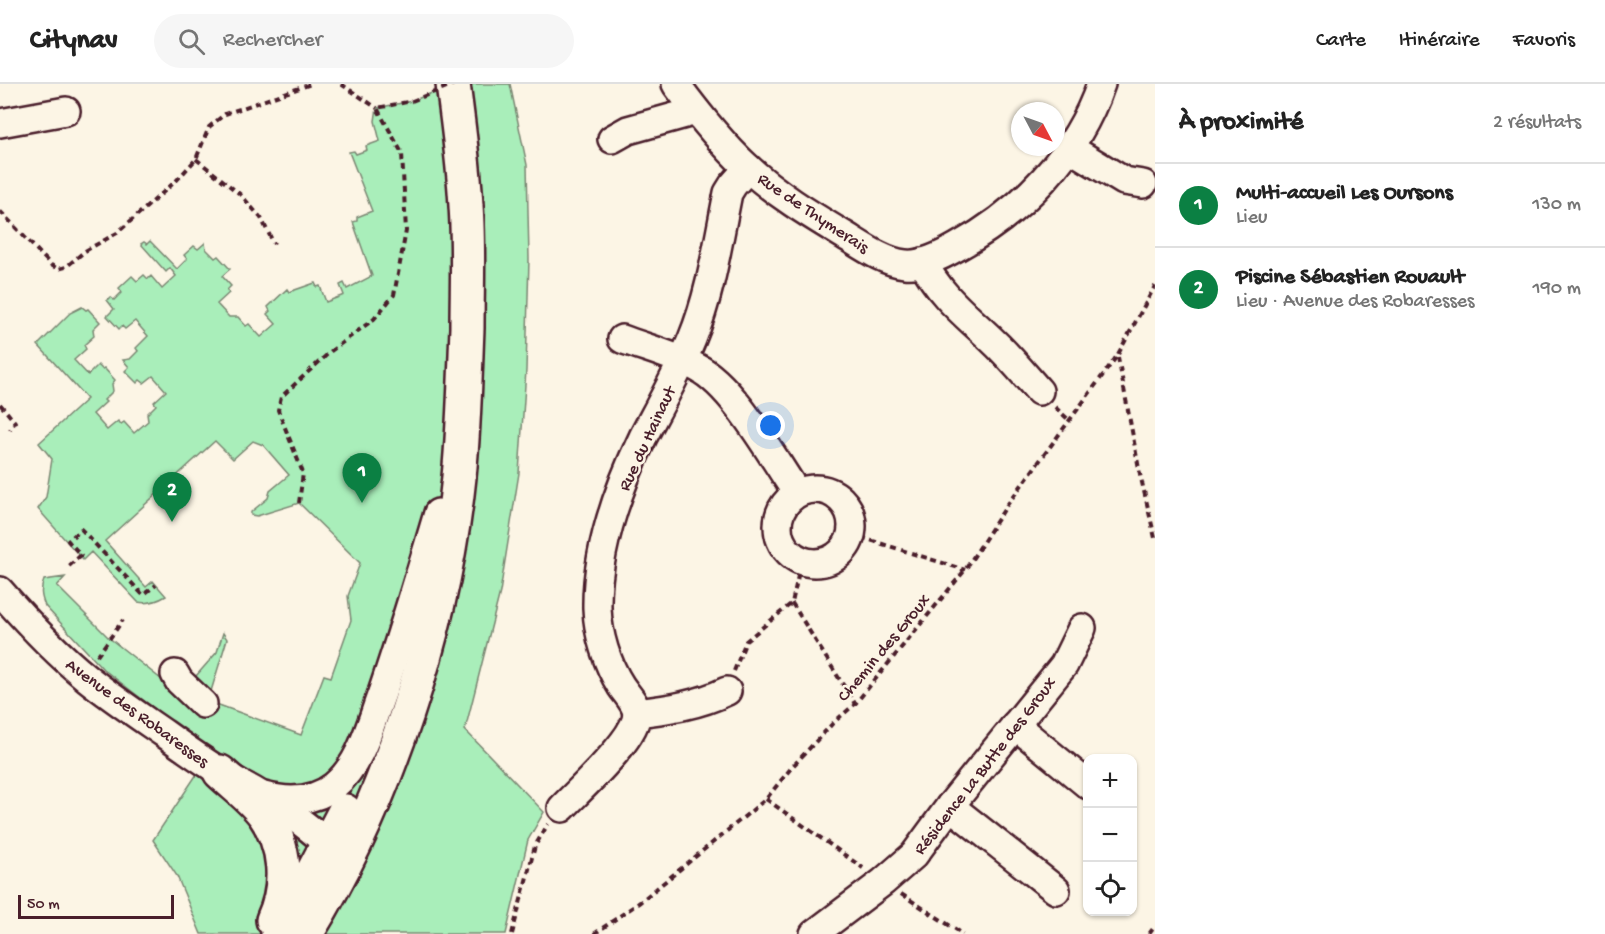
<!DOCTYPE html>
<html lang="fr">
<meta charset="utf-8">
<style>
:root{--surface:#fff;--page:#f6f6f6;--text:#222;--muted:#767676;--line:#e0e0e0;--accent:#0b8043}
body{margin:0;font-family:"Gochi Hand",sans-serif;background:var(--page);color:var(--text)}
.controls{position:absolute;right:18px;bottom:18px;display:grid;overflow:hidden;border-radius:12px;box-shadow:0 2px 4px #0004}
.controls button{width:54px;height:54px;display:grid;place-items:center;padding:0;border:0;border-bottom:2px solid var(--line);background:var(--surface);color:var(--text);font:30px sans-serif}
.compass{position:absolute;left:1011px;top:18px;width:54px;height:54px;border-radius:50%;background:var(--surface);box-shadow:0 2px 4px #0004;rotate:131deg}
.scale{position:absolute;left:18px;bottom:15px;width:156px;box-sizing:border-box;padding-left:6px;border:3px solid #4a1f2b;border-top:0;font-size:16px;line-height:21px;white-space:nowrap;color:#4a1f2b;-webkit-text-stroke:4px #fcf5e5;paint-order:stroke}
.you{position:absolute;left:771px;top:342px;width:21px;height:21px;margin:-15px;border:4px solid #fff;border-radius:50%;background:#1a73e8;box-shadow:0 0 0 9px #1a73e833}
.badge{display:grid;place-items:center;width:39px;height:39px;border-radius:50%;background:var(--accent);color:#fff;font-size:20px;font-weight:700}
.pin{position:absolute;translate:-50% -50px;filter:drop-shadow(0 2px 3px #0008)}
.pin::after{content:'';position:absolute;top:32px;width:21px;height:18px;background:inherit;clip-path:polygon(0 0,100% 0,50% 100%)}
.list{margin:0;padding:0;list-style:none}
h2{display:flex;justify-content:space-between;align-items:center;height:78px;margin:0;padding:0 24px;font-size:26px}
h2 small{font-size:20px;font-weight:400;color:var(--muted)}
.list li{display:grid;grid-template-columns:39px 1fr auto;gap:18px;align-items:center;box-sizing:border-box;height:84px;padding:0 24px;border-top:2px solid var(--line)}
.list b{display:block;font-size:22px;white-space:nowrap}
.list p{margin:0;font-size:20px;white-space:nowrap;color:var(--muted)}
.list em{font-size:20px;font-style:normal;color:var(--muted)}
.icon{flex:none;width:33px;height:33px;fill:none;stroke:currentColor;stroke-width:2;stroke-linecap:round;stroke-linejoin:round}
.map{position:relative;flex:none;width:1155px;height:850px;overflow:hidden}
header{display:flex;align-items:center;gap:36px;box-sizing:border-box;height:84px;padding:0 30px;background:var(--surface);border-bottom:2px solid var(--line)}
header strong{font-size:28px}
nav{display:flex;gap:33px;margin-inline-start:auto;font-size:21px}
.search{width:420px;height:54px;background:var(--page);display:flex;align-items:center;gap:15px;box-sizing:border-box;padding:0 21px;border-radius:33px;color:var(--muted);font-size:22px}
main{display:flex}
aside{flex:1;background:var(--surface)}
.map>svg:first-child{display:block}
.green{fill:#a9eeba;stroke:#7a8672;stroke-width:1.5}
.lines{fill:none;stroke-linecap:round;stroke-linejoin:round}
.minor-casing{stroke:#4a1f2b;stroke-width:32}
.major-casing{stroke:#4a1f2b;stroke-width:38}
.path{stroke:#4a1f2b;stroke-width:4;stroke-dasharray:6 4.5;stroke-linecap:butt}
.minor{stroke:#fcf5e5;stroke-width:27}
.major{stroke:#fcf5e5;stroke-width:33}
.path-bridge{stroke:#4a1f2b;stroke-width:4;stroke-dasharray:6 4.5;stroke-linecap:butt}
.labels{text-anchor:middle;stroke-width:5;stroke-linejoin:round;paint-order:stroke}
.street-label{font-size:18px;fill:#4a1f2b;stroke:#fcf5e5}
</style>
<header>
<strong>Citynav</strong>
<div class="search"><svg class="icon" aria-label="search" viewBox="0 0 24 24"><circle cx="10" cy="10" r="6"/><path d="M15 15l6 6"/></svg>Rechercher</div>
<nav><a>Carte</a><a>Itinéraire</a><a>Favoris</a></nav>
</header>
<main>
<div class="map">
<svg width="1155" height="850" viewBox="0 0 1155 850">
<rect width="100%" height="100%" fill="#fcf5e5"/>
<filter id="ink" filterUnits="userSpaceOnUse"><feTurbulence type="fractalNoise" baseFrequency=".0167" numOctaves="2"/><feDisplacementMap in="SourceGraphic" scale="12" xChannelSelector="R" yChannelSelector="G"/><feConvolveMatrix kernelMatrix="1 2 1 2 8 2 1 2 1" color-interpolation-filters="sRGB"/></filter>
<g filter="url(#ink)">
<!-- green -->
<path class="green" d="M454 0H510L527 81 529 175 526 286 519 389 500 508 465 646 544 728 528 756 506 850H201L177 792 153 756 205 678 186 649 103 585 45 522C41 512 40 506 44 496L65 493 57 502 108 553 166 599 184 583 196 592 217 568 223 549 227 555 208 617 301 651 324 591 331 593 351 536 348 512 360 479 299 419 257 432 251 431V428L268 414 270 407 289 391 263 361 253 357 233 375 215 357 105 457 146 503 153 497 166 512C156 518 148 520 138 518L91 468 83 476 38 425 46 413 52 375 39 359 87 315 38 261 70 229 82 223 86 226 88 225 100 238 93 245 94 252 84 261 86 265 74 276 88 291 98 281 102 285 104 284 115 296 112 300 113 307 104 316 106 318 93 330 107 346 118 337 121 340 124 338 134 349 148 337 147 330 156 321 154 318 166 307 153 292 144 299 140 296 137 299 125 287 129 283 123 276 130 275 138 267 136 264 148 252 135 237 125 245 122 242 119 245 107 232 114 225 107 216 110 213 114 216 122 208 119 204 132 192 137 197 144 191 148 195 151 192 162 205 176 192 170 184 166 188 141 160 144 158 147 160 150 157 177 185 187 175 184 171 194 162 198 165 205 159 206 165 215 174 218 172 230 185 222 192 231 202 227 206 229 209 217 220 229 233H238L246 242 249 240 261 253 276 240 267 230 270 227 268 223 287 205 289 208 315 199 317 203 320 202 326 218 344 211 340 201 344 199 347 205 372 192 353 138 357 137V133L372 127 349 68 354 67 356 70 367 66 366 62 380 57 375 37 377 24 412 17Z"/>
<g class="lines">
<!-- minor casing -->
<g class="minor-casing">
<g id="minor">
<path d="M676 0C698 30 720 58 747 83 776 110 811 131 844 151 862 162 884 178 905 180 922 182 943 171 957 163 1021 128 1077 71 1101 0"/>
<path d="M0 39 66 27"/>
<path d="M612 55 628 46 696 27"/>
<path d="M1068 63 1124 97 1143 100"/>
<path d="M923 178C940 212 967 232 994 258 1010 273 1024 290 1039 307"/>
<path d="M622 255C646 264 673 271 696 283 734 302 772 373 797 409"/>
<circle cx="815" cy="442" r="37"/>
<path d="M0 507C27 538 55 568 87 594 112 614 139 632 165 650 190 668 215 686 241 700 260 710 336 756 335 775"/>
<path d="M175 590 179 597 203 620"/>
<path d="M637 629C635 618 627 611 621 602 607 580 598 551 597 524 596 466 618 405 643 353 660 321 678 289 692 255 711 209 718 158 728 109L733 101 748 84"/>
<path d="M1015 641 1088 701"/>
<path d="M264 712C287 718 314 718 334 702 361 680 370 641 382 609 402 550 420 490 438 429"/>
<path d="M950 722 1056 806"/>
<path d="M562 724C580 705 637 654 637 629 669 625 698 621 727 607"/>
<path d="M814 850 883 798 914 771 950 722 1064 581 1082 544"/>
</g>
</g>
<!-- major casing -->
<g class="major-casing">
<g id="major">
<path d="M220 688C235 702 252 714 264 730 286 762 289 801 273 836"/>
<path d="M278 850 312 790 345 727"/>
<path d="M306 850C387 719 443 547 459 393 464 344 465 294 467 244 467 203 469 162 466 122 464 81 458 40 453 0"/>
</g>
</g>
<!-- path -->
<g class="path">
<path d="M341 0 377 24"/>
<path d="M196 75 241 111 261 134 274 160"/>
<path d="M0 127 51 181 58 185 66 183 85 167 117 149 176 97 196 75 209 43 225 30 311 0"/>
<path d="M1118 273 1140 390 1155 454"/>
<path d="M0 320 15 338 10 346"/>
<path d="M1055 323 1070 337"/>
<path d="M299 419 303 389 278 326 281 313 331 267 374 235 394 211 406 147 402 69 377 24 412 17"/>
<path d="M851 450 965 486"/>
<path d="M69 482 81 471 68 457 81 445 143 511 156 501"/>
<path d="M792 519 855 620"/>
<path d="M97 572 123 536"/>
<path d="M734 587 746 557 792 519 801 478"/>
<path d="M766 715 863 784"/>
<path d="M901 810 963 850"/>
<path d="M512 850 535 762 548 740"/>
<path d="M594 850 640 818 766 715 792 683 833 639 855 620 965 486 1007 421 1117 272 1155 202"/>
<path d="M1149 850 1155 842"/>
</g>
<!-- minor -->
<use href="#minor" class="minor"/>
<!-- major -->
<use href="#major" class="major"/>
<!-- path-bridge -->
<path class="path-bridge" d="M412 17 454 0"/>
</g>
</g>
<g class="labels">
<!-- street labels -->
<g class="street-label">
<text transform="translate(814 128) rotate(34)" y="6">Rue de Thymerais</text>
<text transform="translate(646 354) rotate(-65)" y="6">Rue du Hainaut</text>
<text transform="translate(883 563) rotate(-50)" y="6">Chemin des Groux</text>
<text transform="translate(138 628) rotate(36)" y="6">Avenue des Robaresses</text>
<text transform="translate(984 681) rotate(-52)" y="6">Résidence La Butte des Groux</text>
</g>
</g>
</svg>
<div class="controls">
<button>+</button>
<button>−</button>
<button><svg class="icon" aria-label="locate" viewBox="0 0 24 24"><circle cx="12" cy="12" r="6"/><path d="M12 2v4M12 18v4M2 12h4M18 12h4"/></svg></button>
</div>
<svg class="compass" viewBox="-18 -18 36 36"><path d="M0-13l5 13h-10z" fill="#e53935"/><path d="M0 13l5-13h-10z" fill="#767676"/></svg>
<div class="scale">50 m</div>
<div class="you"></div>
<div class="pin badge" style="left:362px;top:419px">1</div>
<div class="pin badge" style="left:172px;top:438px">2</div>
</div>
<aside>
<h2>À proximité<small>2 résultats</small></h2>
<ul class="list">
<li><span class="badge">1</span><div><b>Multi-accueil Les Oursons</b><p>Lieu</p></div><em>130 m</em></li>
<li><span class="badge">2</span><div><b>Piscine Sébastien Rouault</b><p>Lieu · Avenue des Robaresses</p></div><em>190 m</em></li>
</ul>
</aside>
</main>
